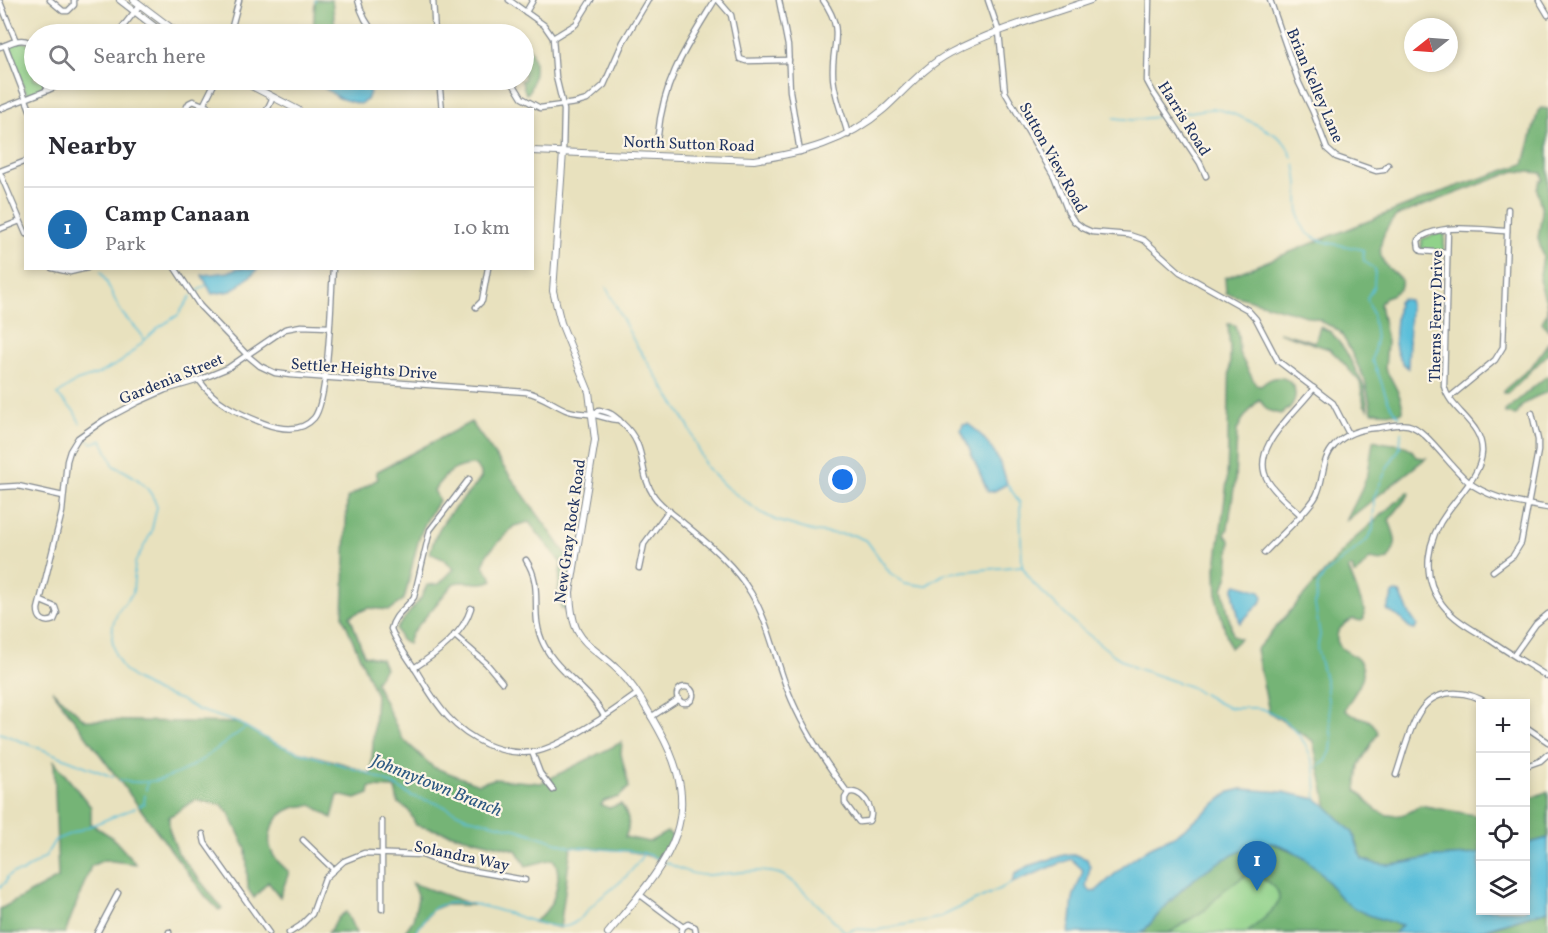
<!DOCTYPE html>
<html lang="en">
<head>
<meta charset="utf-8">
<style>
  :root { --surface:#fff; --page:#f7f7f7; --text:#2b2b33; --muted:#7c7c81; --line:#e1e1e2; --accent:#1f6fb2 }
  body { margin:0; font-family:Vollkorn,serif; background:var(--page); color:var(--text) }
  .controls { position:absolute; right:18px; bottom:18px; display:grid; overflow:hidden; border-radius:0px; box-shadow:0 3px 9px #0003 }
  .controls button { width:54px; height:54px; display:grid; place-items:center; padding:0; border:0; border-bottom:2px solid var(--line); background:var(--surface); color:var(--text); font:30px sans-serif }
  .compass { position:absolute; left:1404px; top:18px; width:54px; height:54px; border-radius:50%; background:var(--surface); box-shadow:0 3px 9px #0003; rotate:253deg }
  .you { position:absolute; left:843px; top:480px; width:21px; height:21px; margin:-15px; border:4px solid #fff; border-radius:50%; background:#1a73e8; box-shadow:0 0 0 9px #1a73e833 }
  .badge { display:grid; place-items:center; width:39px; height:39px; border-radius:50%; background:var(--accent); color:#fff; font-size:20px; font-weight:700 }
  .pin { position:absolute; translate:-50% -50px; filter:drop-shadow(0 2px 3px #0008) }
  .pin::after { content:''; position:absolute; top:32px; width:21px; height:18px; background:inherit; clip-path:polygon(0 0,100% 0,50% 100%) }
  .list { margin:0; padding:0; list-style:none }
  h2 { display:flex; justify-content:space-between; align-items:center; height:78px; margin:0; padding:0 24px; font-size:26px }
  h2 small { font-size:20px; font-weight:400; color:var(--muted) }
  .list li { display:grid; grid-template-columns:39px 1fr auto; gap:18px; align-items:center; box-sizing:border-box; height:84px; padding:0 24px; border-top:2px solid var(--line) }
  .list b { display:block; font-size:22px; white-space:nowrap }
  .list p { margin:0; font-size:20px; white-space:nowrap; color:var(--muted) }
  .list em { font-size:20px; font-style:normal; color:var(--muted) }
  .icon { flex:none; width:33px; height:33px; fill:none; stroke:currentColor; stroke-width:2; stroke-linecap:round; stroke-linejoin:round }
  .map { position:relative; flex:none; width:1548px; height:933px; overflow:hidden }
  .search { position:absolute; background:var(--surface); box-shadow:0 3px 9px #0003; left:24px; top:24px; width:510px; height:66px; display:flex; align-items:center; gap:15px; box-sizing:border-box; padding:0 21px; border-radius:33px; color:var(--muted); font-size:22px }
  .panel { position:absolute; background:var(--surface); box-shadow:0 3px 9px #0003; left:24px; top:108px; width:510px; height:162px; border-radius:0px }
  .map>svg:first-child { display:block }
</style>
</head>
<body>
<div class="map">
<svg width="1548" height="933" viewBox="0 0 1548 933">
  <rect width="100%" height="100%" fill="#fcf5e5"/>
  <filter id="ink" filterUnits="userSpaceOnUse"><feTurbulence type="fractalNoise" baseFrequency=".0167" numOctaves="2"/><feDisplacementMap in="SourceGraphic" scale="12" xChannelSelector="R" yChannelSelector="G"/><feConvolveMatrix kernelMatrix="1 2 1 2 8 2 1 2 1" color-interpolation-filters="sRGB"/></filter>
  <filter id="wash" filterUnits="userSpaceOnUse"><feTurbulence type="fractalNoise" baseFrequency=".008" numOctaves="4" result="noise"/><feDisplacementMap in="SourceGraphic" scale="24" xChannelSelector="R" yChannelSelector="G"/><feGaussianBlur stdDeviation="1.35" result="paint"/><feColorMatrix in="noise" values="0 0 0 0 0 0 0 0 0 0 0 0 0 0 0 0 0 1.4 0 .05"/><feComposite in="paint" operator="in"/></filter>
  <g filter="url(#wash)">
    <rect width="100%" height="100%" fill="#e8e1be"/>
    <g fill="#90d28a" stroke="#568074" stroke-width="1.5">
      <polygon points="21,41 28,44 34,59 34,80 43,80 45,86 44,90 31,95 27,94 25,91 9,50 11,45"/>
      <polygon points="1442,232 1445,235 1443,251 1426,251 1421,248 1422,239"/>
      <polygon points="1221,859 1395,933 1142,933"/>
    </g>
    <g fill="#74b476" stroke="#48726a" stroke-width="1.5">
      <polygon points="315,0 332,0 336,34 313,34"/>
      <path d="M524,41c13,14 12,33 5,51l-3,2 -5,-14h3z"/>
      <path d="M1541,108l7,1v221l-6,-8 5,-9v-8l-8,-25 4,-23 -5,-19 4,-26 -5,-23 3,-8 3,-1 -1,-7 -27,-2 -119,45c-11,12 -22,33 -11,48 5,7 13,10 17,18l-2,7 -9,6 -6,2 -5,7 7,38 -2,27c7,10 18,30 18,42l-3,2 -28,-1 -7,-32 -19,-38 -6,-10 -7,-5 -12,-5v-2l-95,-27 -1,-15 224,-89 75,-25 14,-53z"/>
      <path d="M1228,324l7,1 3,10 1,18 17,32 5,1c26,-26 51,14 19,28l-13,-4 -8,-11 -16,20 -6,11 -2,52 -7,46 -3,7 5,5 -2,35 -5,14 10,47 7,3 -10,9 -13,-46 -1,-35 11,-85 3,-131z"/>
      <polygon points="1320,327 1331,332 1345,350 1364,386 1368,409 1364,405 1360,382 1338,357 1329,349 1279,332 1315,342"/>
      <polygon points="1548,343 1548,354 1508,393 1503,393 1503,391 1532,366"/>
      <path d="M1548,375v17c-8,3 -21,7 -27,15 -2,3 -2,6 -5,8l-11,-2v-2z"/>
      <path d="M471,422l101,140 -3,44 -3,3 -5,-1 -3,-14 3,-31 -32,-41 -15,4 -26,27 -5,12 10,15c-13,7 -24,-1 -39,3l-43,51 -3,10 -7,-4 -5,-11 25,-31 6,-13 12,-1 15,-15 -9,-9 -15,-7c9,-37 30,-47 51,-75v-6l-6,-7c-20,0 -31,10 -41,25l5,11c-25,31 -24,62 -35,98l-14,11 -22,-2 -18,8 14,39 17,4 4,9 -10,14 27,56 31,29 45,17 16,-5 47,4 81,-41 -1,12 8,33 -10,10 -15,4 -3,4 8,3 12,-4c8,12 10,21 4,33l24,5 18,-10 6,5 -13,23c-28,-12 -58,-11 -89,-13l-11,81 -26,-6c3,-3 8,-6 11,-10 11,-12 18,-39 8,-53l-27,7 -10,-16 -100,-25 -8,-16 -10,-6 -3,-15 -25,-1 -1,7 -13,5 -18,-4 -6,23 -20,-13c-6,1 -13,1 -19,3 -21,8 -30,31 -18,50 4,5 10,10 14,14l-9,25 -12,-15 -14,16 -6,-9 -2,-40 -17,-36 -7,-8 -27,-5 -26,17v12l9,24 44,55 -3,2 -13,-13 -154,-207 33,30 154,3 29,17 22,9 58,16 23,10 5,-80 -33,-78 4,-119 31,-19 -2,-7z"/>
      <path d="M1375,440c14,7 34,-1 41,17l10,1 -80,63 13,-26 9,-22 5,-32z"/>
      <path d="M1408,492l2,1 -2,3 -19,24c6,18 11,21 -1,39l-7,2 -11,-2 -14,15h-2l-2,-7 -4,1 16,41v10l-3,2 -8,-2c-10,5 -21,14 -14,26 4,8 24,10 24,27 0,13 -13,26 -18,38 12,12 25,2 33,23l-19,32 -3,25c8,5 10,11 17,17 14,13 33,10 47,-2l60,11v37c-14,3 -28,3 -43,4 -28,3 -46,15 -74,2l-10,-26 -25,-25 -15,-67 -44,-29 -13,-62 97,-110z"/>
      <polygon points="54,761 91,807 91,824 112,837 136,864 104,860 91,866 65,933 0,933 0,909 58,878"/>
      <polygon points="1548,791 1548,838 1526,844 1526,800"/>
      <path d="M1270,843c17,5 36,13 49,27 8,9 14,22 24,29 18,15 37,20 59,26l-7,8h-148c10,-11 46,-30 26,-47 -7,-7 -15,-10 -25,-12l-24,16 -19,20 -36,23h-27c37,-43 69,-80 128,-90z"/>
      <polygon points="412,883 473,905 444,905 432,910 415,933 404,933 413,920 418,898"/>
      <polygon points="1548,909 1548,933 1471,933 1492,928"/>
      <polygon points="346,912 356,933 328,933 339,917"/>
    </g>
    <g fill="#5cbfda" stroke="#3c779c" stroke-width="1.5">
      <polygon points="318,80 362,80 370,92 367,100 359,104 339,98 319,84"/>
      <polygon points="238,268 258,269 253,274 231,291 212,294 202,275 228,272"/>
      <path d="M1401,299l8,1 1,4 -2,64c-20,-14 -12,-44 -10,-66z"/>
      <path d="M968,424c19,13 34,37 39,60l-13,7 -6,1 -27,-62 2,-5z"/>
      <polygon points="1237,584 1260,591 1263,597 1262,601 1240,623 1234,597 1234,587"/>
      <polygon points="1396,592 1400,593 1410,615 1417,625 1415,630 1411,629 1400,618 1387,610 1393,594"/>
      <path d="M1242,789l41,3 33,7 9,6 28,28 9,26c29,13 47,1 75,-2 15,-1 29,-1 43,-4v57h46v-66l22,-6v72l-77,23h-76l7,-8c-22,-6 -45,-11 -62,-28 -8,-8 -14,-20 -23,-28 -11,-11 -31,-25 -47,-26 -11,0 -22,5 -31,9 -44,19 -66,45 -97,81h-74c5,-12 3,-22 5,-34 2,-10 8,-19 10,-29l-12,-11 -59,24 3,-9 13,-8 36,-11h12l11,4 3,8 -4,20 5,5 5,-1 31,-28 22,-15 27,-13 54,-43z"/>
    </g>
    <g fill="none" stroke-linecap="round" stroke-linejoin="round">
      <g stroke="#5cbfda" stroke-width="1.5">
        <polyline points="315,2 315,0"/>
        <path d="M1172,114c14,0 28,-5 42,-5 13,0 59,22 69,32 4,4 6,10 9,16"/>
        <polyline points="1114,118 1133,120 1164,116"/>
        <path d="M1295,164c1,7 3,15 3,23 1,23 -4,45 24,54 13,4 28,5 41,9l1,11 11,8 -1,17 -7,12 6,18 3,24 -4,21c11,17 12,43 28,56"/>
        <path d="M101,272c8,13 13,28 21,41 7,10 17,15 22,26"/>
        <polyline points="606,287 635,343 688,425 706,467 726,487 760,512 775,520 815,532 853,535 867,541 890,573 905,583 925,586 946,573 1022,566"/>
        <polyline points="195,293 206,285"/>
        <polyline points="80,423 74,411 57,395 76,381 98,374 121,362 158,328 178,315 191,296"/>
        <path d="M89,441l3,2 10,-3 12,26c20,9 36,19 43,41l-6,26 -16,30 -2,30 -15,18 -5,13 -1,14 3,16 8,15 12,10 22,13 24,8 17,10 41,13 29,17 22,9 75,23 25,11 22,13 27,8 29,14 48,11 55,18 59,4 14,2 17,7"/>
        <polyline points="1007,484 1020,503 1022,566 1032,582 1075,624 1114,655 1133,667 1191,687 1200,693"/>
        <path d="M1203,694c8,4 17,11 25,13 12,3 26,-2 37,3 37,14 55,52 51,89"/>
        <polyline points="0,733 113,777"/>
        <polyline points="1316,768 1326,761 1331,751 1332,740 1326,683 1317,649 1320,635 1315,605 1318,585 1324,575 1367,540 1373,530 1374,497 1388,466 1400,448 1401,432"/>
        <path d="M120,780c50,12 87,-25 125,-52"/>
        <polyline points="146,790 147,783"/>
        <polyline points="139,806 144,804 145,795"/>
        <path d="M665,862c13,6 26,13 40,13 21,0 55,-8 75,-1 12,4 55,47 66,59"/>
        <polyline points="0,887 6,882 7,877 13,873 22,872 45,857 55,840 135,808"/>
        <path d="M415,933c6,-7 10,-16 16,-22 30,-28 107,22 137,15 14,-5 20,-18 31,-27 17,-13 34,-26 44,-45"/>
        <polyline points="847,933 854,929 878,930 938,918 1012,883"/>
      </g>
    </g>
  </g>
  <g filter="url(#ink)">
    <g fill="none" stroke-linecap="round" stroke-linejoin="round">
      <defs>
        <g id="street">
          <polyline points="50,0 63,11 68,11 74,5 74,0"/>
          <path d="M358,0c3,13 9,25 18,34"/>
          <polyline points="433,0 435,34"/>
          <polyline points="509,0 544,25 553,38 556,77 564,110 563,152"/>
          <polyline points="718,0 731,15 740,59 746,61 789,60"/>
          <polyline points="779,0 788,46 790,91 800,152"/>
          <path d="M823,0c23,33 8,43 10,76 1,20 10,39 15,59"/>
          <polyline points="988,0 999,32 1005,92 1054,176 1068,212 1074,221 1083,228 1092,232 1129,235 1144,240 1180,272 1248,310 1256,319 1278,361 1333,403 1349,434"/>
          <polyline points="1149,0 1147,81 1153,92 1200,163 1206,176"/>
          <polyline points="1270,0 1299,83 1313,112 1327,149 1336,157 1376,171 1384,170 1388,165"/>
          <polyline points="1539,0 1548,15"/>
          <polyline points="0,2 16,41"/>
          <polyline points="526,12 533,0"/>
          <polyline points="117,34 140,5"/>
          <polyline points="230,34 239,0"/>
          <polyline points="553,38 576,24 591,0"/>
          <polyline points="5,45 30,110"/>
          <path d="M0,47c10,-3 19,-10 29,-5l5,12"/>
          <polyline points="44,80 48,90"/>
          <polyline points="439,80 442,110"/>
          <polyline points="514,85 522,98 540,108 576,103 587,100 604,85 623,42 648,0"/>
          <polyline points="0,109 73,80"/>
          <polyline points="185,110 189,103 193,101 216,110"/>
          <polyline points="201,110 216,80"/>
          <polyline points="267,110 273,97"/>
          <path d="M658,135c5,-55 29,-89 57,-135"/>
          <polyline points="0,171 26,161"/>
          <polyline points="0,173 26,234"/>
          <polyline points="0,229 20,221"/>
          <path d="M1448,229l-4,157c6,25 39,37 38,66 -1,22 -22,42 -34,59 -21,28 -28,64 -6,93 12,16 31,26 48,36 19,13 39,25 58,37"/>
          <path d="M1447,253l-25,-2 -3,-3 -1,-8c19,-18 65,-10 89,-9"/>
          <polyline points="52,268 70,272 87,268"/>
          <path d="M175,268l25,38 48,50 12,10 15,7 15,2 236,17c16,3 26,12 40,18 10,4 19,3 29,5 9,2 15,5 24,5"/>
          <polyline points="476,307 482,301 488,268"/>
          <path d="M199,380c16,23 39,33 64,43 16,6 38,10 51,-5 15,-18 17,-121 19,-150"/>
          <polyline points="1450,397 1495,360 1503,347 1508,209"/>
          <path d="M593,415l6,-5c12,3 14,4 23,13 27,24 15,48 32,73 7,10 18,17 27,25 26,22 52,42 70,72 18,30 24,65 37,98 15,38 36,70 60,102l-3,5v5l14,19 10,-1c8,-11 -9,-34 -21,-28"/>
          <path d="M469,479l-39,51 -16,67c-9,13 -20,17 -23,32 6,15 17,29 26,43 9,15 19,32 31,45 21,23 54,39 86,35 26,-4 81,-42 103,-58"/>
          <polyline points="0,487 18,486 63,496"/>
          <path d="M1300,514c-11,-10 -25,-21 -32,-33 -20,-33 29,-69 46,-93"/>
          <path d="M1264,553c13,-14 44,-42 52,-57 9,-17 4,-36 19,-51 11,-12 25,-16 41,-17 10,-1 22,-5 32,-3 20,4 45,48 66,61 22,14 49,18 74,22"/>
          <path d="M526,560c19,29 2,53 18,85 14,28 45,43 60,71"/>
          <polyline points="639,568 644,544 669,510"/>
          <polyline points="1493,571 1513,556 1521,543 1538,451 1538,440 1532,413"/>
          <path d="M41,601l14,6 2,6 -3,7c-10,4 -16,-1 -16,-11l24,-97 5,-51 3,-10 8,-13 26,-18 34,-18 27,-12 34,-10 29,-12 57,-39 16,-3 28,1"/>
          <polyline points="454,635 486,663 502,682"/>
          <polyline points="1514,655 1536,624 1548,614"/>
          <path d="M414,668c23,-15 49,-33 57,-60"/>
          <circle cx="685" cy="695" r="8"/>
          <polyline points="651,717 679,699"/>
          <polyline points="1526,727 1548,742"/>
          <polyline points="532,752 540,773 553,790"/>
          <polyline points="1526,766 1540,761 1548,754"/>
          <path d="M1396,775c7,-20 12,-44 23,-62 16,-26 47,-24 70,-9"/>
          <polyline points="203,834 205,843 269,933"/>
          <polyline points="303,840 334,870"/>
          <polyline points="639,894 683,927"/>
          <polyline points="382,909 382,821"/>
          <polyline points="97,933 118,893"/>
          <polyline points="169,933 169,932"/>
          <polyline points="289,933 300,926 312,914 325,878 344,861 364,853 422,855 457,868 525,880"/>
          <polyline points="681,933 683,927 688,924 695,927 696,933"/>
        </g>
        <g id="secondary">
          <polyline points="120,0 164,34"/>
          <polyline points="134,0 179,34"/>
          <polyline points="240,80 298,110"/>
          <path d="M532,151l222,9c49,-7 92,-18 130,-51 21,-19 40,-42 66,-56 43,-23 95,-37 141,-53"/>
          <path d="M563,152l-10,139 8,32 28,69 6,48 -25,152c2,51 15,47 48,78 17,16 29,39 41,60 51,91 6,134 -51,203"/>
        </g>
      </defs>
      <use href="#street" stroke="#82888e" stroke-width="7"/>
      <use href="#secondary" stroke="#82888e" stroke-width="8"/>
      <use href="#street" stroke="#fff" stroke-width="4.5"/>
      <use href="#secondary" stroke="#fff" stroke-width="6"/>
    </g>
  </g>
  <g text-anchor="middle" stroke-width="4.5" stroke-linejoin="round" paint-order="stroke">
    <g font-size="16" fill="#1b2f5e" stroke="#fcf5e5">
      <text transform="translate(1316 85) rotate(67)" y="6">Brian Kelley Lane</text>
      <text transform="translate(1185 118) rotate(58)" y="6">Harris Road</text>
      <text transform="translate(689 143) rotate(2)" y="6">North Sutton Road</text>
      <text transform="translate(1054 157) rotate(61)" y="6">Sutton View Road</text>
      <text transform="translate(1435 316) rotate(-89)" y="6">Therns Ferry Drive</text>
      <text transform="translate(364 368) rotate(4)" y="6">Settler Heights Drive</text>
      <text transform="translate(171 378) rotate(-22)" y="6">Gardenia Street</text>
      <text transform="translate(569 531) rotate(-82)" y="6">New Gray Rock Road</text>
      <text transform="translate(462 855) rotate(12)" y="6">Solandra Way</text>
    </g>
    <g font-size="18" font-style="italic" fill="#2e5a83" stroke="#fcf5e5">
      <text transform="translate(437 785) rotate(22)" y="6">Johnnytown Branch</text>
    </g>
  </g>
</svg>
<div class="controls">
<button>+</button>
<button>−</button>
<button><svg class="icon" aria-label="locate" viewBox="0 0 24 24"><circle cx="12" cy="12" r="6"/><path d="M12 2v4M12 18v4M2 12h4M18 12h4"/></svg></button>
<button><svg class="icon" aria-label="layers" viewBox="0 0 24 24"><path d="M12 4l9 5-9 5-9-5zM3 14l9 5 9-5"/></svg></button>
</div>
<svg class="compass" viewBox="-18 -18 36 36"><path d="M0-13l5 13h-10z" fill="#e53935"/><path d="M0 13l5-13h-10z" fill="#7c7c81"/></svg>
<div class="you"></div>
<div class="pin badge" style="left:1257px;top:891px">1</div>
<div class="search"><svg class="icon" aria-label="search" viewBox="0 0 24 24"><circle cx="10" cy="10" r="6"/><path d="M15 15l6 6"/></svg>Search here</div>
<section class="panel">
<h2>Nearby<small></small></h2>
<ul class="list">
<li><span class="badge">1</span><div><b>Camp Canaan</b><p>Park</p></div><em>1.0 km</em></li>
</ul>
</section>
</div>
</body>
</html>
